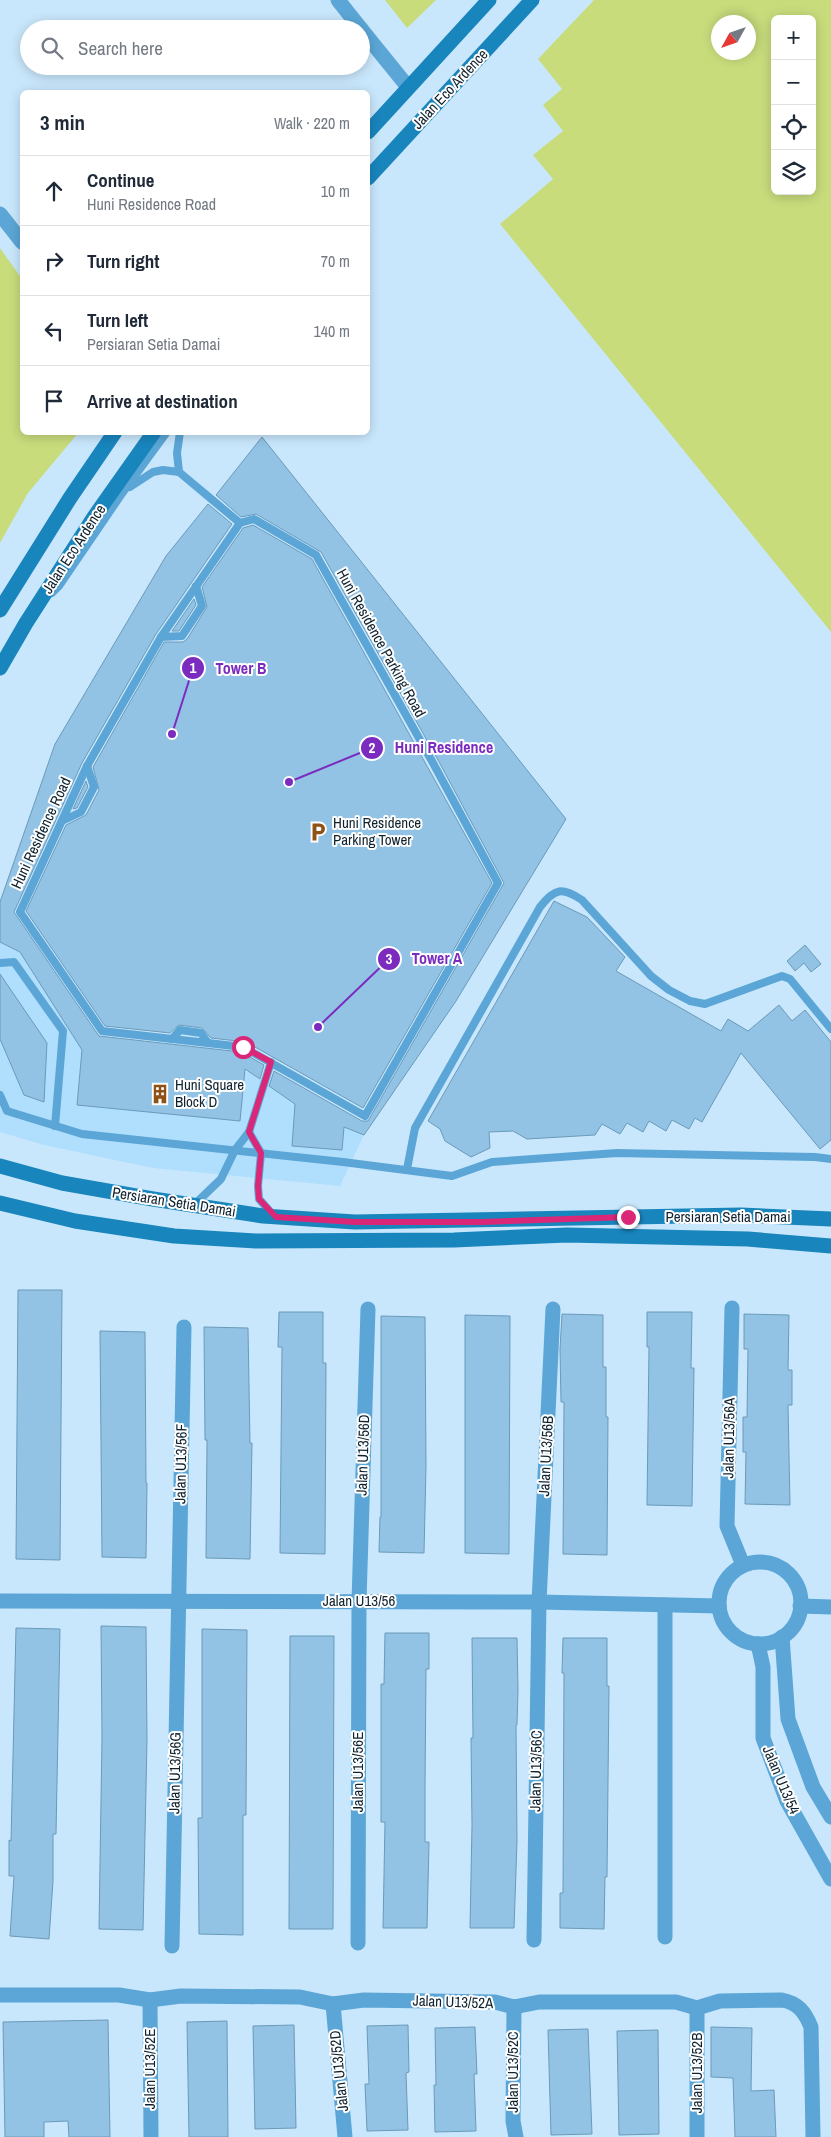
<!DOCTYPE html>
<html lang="en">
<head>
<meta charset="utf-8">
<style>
  :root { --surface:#fff; --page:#f6f6f7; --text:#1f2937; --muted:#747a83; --line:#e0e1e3 }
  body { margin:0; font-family:"Archivo Narrow",sans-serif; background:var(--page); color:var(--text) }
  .controls { position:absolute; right:15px; top:15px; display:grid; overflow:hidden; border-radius:8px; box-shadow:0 2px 12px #0003 }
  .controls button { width:45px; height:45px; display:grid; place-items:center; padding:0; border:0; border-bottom:1px solid var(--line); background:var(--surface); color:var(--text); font:25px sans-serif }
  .compass { position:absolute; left:711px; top:15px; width:45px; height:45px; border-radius:50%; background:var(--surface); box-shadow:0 2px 12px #0003; rotate:230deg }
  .stop { position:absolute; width:15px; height:15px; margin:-11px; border:4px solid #db2777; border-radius:50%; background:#fff }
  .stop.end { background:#db2777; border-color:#fff; box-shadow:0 1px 5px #0008 }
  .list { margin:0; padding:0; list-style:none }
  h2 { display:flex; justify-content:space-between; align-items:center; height:65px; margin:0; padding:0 20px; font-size:21px }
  h2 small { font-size:16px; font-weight:400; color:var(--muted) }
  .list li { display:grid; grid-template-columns:32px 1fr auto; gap:15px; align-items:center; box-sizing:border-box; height:70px; padding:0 20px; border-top:1px solid var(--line) }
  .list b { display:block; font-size:19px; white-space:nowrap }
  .list p { margin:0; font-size:16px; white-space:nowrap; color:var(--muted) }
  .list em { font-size:16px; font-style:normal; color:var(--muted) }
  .icon { flex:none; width:28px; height:28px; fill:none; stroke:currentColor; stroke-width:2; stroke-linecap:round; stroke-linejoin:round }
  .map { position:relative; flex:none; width:831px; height:2137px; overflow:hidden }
  .search { position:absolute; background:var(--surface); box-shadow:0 2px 12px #0003; left:20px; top:20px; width:350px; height:55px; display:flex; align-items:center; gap:12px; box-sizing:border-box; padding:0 18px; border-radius:28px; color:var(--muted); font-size:19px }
  .panel { position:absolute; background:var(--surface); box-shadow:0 2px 12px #0003; left:20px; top:90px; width:350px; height:345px; border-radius:8px }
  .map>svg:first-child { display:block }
</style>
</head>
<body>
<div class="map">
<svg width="831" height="2137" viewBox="0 0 831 2137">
  <rect width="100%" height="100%" fill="#c9e7fc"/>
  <polygon fill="#b0defd" points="0,920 78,1044 155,1062 250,1072 296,1104 364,1135 340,1186 153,1168 44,1145 0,1132"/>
  <g fill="#c8dc7c" fill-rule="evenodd">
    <polygon points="385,0 436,0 407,28"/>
    <path d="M594,0h237v632l-331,-408 53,-45 -20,-24 30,-24 -20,-26 19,-16 -24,-30zM775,19h37v172h-37zM748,22v30h-30v-30z"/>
    <polygon points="0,248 22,279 22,432 78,433 28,493 0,543"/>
  </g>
  <g fill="#92c3e4" stroke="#6a9aba">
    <polygon points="262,437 566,819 456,1001 364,1135 344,1127 342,1150 292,1146 295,1104 269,1086 274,1071 362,1121 368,1121 504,883 438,760 321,552 256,514 241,517 216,495"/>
    <polygon points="208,504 232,524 156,634 82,763 14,912 99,1036 241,1052 264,1065 260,1079 245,1069 240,1121 77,1105 82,1050 20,952 0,942 0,902 55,744 166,556"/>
    <polygon points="253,525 312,559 492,883 363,1108 246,1042 211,1038 202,1028 179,1025 170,1033 105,1026 26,911 66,825 86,815 99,790 93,767 164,642 183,642 187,639 207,607 202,587 243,528"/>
    <polygon points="194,599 196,605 179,631 172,631"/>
    <polygon points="86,781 88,787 77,808 73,809"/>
    <polygon points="554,901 587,917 625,957 616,971 721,1031 728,1019 748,1031 779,1005 792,1021 805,1010 831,1042 831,1140 820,1149 741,1053 702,1122 695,1118 689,1129 672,1120 666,1131 649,1121 643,1132 627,1123 620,1134 602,1124 595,1135 527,1139 513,1131 489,1132 490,1148 471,1157 445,1141 440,1129 428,1121"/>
    <polygon points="805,945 821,964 811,972 804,963 795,971 787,961"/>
    <polygon points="0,974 47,1043 44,1102 24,1095 0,1039"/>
    <polygon points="18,1290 62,1290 60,1560 16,1559"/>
    <polygon points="279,1312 323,1312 323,1363 326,1363 325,1554 280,1553 282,1347 278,1347"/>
    <polygon points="647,1312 692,1312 691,1368 694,1368 692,1506 647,1505 649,1347 647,1347"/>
    <polygon points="562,1314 603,1315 603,1367 606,1367 606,1417 608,1417 607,1555 563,1554 564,1402 561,1402 560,1349"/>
    <polygon points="744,1314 789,1315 788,1370 792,1370 792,1405 788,1405 790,1505 745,1504 746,1452 743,1452 743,1417 747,1417 748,1349 744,1349"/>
    <polygon points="465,1315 510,1316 509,1554 465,1553"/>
    <polygon points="381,1316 425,1317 426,1466 424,1553 379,1552 380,1517 381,1517"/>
    <polygon points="204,1327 248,1328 250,1443 252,1443 250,1559 206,1558 207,1440 205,1440"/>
    <polygon points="100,1331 145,1332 146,1483 147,1483 146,1558 102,1557"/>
    <polygon points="101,1626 146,1627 147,1740 143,1930 99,1929 102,1737"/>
    <polygon points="16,1628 60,1629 56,1834 53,1834 53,1881 49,1939 10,1936 14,1876 9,1876 9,1840 11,1841"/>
    <polygon points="202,1629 247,1630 246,1815 243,1815 243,1935 199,1934 198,1818 202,1818"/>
    <polygon points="385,1633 429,1633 429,1669 426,1669 425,1788 425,1842 429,1842 427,1928 383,1928 385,1822 381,1822 381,1684 384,1684"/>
    <polygon points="290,1636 334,1636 333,1929 289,1929"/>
    <polygon points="472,1638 517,1638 518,1690 517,1725 516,1725 517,1842 514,1928 470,1928 472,1825 471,1738 473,1738"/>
    <polygon points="563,1638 607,1638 607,1686 609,1686 607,1877 605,1877 604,1929 560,1928 560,1893 563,1893 564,1673 562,1673"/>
    <polygon points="108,2020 110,2137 69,2137 68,2121 44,2122 44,2137 5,2137 3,2022"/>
    <polygon points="227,2021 228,2137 189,2137 187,2022"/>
    <polygon points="294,2025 296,2128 255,2129 253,2026"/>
    <polygon points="408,2025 409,2072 406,2073 408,2130 367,2131 365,2084 369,2084 367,2026"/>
    <polygon points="475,2027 477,2074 474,2074 476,2131 435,2132 434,2085 436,2085 435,2028"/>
    <polygon points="711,2027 752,2028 751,2091 774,2090 776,2137 735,2137 733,2078 711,2077"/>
    <polygon points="588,2029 592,2134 551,2135 548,2030"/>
    <polygon points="658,2030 659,2134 619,2135 617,2031"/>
  </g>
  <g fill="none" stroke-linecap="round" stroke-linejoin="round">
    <g stroke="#5ba6d6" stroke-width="8">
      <polyline points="179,472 177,453 180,432"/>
      <polyline points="130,487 153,472 163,470 179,472 240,523"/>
      <polygon points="254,519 316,555 433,763 498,883 365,1116 243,1047 102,1031 20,912 87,766 161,637 240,523"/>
      <polyline points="52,593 59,586 121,495 167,432"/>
      <polyline points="161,637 182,636 202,606 196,586"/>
      <polyline points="62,821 81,812 94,787 87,766"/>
      <polyline points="0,963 14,962 63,1031 55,1126"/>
      <polyline points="172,1039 180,1030 201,1033 208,1043"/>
      <polyline points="0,1095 7,1111 82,1134 343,1162 452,1176 492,1162 617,1153 815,1157 831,1159"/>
      <polyline points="249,1132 261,1153 258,1186 259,1199 274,1216"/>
      <path d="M407,1169l8,-41 125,-221c15,-19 22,-20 42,-7l69,76 18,14 21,11 15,3 77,-28 8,3 41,50"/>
      <polyline points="194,1205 221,1179 235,1150 249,1132 271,1062"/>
    </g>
    <g stroke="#5ba6d6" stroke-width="15">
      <polyline points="338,0 361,29"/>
      <polyline points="361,29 408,87"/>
      <polyline points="0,214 22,242"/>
      <polyline points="732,1308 727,1526 743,1565"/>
      <circle cx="760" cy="1603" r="41"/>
      <polyline points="0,1601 539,1602 719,1606"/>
      <polyline points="665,1605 665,1937"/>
      <polyline points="800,1606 831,1607"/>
      <polyline points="782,1637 788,1719 813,1787 831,1817"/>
      <polyline points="758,1644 763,1667 763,1738 787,1801 831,1879"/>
      <polyline points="534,1940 539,1602 553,1309"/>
      <polyline points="358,1943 359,1601 368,1309"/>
      <polyline points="172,1946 184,1327"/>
      <path d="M0,1995h119l31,5 31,-4 119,1 33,7 31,-4 131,2 19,5 25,-5h137l21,6 23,-7 62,-1c16,3 23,12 29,27l2,110"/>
      <polyline points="150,2000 151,2137"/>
      <polyline points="333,2004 345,2137"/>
      <polyline points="514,2007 513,2121 516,2137"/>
      <polyline points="697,2008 697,2137"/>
    </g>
    <g stroke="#1985bd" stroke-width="15">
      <polyline points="368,132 489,0"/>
      <polyline points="368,178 532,0"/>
      <polyline points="0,610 70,498 115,432"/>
      <polyline points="0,668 26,623 94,517 154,432"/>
      <polyline points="0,1166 62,1183 153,1199 263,1216 355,1222 741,1215 831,1219"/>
      <polyline points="0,1203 75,1221 174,1236 256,1241 454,1240 567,1235 748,1239 831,1246"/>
    </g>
  </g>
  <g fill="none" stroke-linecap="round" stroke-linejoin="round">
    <polyline stroke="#db2777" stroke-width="6" points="243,1047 271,1062 249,1132 261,1153 258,1186 259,1199 276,1217 355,1222 482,1222 628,1217"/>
  </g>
  <defs>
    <symbol id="parking-bare" viewBox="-9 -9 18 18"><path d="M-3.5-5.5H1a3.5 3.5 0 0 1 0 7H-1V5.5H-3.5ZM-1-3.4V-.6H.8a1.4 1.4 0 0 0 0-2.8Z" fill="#8f5116" stroke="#fff" stroke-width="2.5" paint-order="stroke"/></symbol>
    <symbol id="building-bare" viewBox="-9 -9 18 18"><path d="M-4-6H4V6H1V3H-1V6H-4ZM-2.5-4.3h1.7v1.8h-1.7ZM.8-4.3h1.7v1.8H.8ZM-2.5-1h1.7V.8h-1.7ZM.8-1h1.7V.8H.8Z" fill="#8f5116" stroke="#fff" stroke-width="2.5" paint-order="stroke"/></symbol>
  </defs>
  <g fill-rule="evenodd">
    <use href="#parking-bare" x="304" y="818" width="28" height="28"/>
    <use href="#building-bare" x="146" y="1080" width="28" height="28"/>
  </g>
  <g text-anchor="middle" stroke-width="4" stroke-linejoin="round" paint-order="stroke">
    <g font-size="15" fill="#0f222f" stroke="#fff">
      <text transform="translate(450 89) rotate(-47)" y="5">Jalan Eco Ardence</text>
      <text transform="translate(74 549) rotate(-57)" y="5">Jalan Eco Ardence</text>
      <text transform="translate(381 643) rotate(61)" y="5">Huni Residence Parking Road</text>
      <text transform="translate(41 833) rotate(-65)" y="5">Huni Residence Road</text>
      <text transform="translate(174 1202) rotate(9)" y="5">Persiaran Setia Damai</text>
      <text x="728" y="1222">Persiaran Setia Damai</text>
      <text transform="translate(729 1438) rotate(-89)" y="5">Jalan U13/56A</text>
      <text transform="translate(363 1455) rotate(-88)" y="5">Jalan U13/56D</text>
      <text transform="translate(546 1456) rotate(-87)" y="5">Jalan U13/56B</text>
      <text transform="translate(181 1464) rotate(-89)" y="5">Jalan U13/56F</text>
      <text x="359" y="1606">Jalan U13/56</text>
      <text transform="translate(536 1771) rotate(-89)" y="5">Jalan U13/56C</text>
      <text transform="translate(358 1772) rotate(-90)" y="5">Jalan U13/56E</text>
      <text transform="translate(175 1773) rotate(-89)" y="5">Jalan U13/56G</text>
      <text transform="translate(781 1780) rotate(67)" y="5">Jalan U13/54</text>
      <text transform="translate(453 2002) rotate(2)" y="5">Jalan U13/52A</text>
      <text transform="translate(150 2069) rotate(-90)" y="5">Jalan U13/52E</text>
      <text transform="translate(339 2071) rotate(-96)" y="5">Jalan U13/52D</text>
      <text transform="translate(513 2072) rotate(-90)" y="5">Jalan U13/52C</text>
      <text transform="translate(697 2073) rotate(-90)" y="5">Jalan U13/52B</text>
    </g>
    <g font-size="15" fill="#0f222f" stroke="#fff" text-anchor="start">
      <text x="333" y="828">Huni Residence<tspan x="333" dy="17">Parking Tower</tspan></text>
      <text x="175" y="1090">Huni Square<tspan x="175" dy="17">Block D</tspan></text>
    </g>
  </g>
  <path fill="none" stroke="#7b2cbf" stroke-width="2" d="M172 734L193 668M289 782L372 748M318 1027L389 959"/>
  <g fill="#7b2cbf" stroke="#fff" stroke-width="2">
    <circle cx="172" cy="734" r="5"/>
    <circle cx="289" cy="782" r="5"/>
    <circle cx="318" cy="1027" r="5"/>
    <circle cx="193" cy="668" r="12"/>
    <circle cx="372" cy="748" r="12"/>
    <circle cx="389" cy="959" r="12"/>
  </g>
  <g font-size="15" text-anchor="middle" font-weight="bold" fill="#fff">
    <text x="193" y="673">1</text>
    <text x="372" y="753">2</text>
    <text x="389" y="964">3</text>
  </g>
  <g font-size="16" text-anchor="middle" font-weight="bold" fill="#7b2cbf" stroke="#fff" stroke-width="4" stroke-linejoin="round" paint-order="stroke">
    <text x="241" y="674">Tower B</text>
    <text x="444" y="753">Huni Residence</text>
    <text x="437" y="964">Tower A</text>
  </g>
</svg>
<div class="controls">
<button>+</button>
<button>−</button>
<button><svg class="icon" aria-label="locate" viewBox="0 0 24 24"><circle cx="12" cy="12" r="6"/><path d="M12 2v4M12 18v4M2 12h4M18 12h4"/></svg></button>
<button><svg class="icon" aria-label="layers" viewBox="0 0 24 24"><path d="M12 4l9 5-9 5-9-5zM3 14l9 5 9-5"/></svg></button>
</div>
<svg class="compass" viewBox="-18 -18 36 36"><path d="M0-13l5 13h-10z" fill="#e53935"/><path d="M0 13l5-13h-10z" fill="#747a83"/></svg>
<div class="stop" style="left:243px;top:1047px"></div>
<div class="stop end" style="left:628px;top:1217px"></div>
<div class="search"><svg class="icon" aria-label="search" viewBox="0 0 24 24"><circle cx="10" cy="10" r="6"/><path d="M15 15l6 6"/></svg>Search here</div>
<section class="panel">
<h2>3 min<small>Walk · 220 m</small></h2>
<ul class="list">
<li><svg class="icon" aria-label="ahead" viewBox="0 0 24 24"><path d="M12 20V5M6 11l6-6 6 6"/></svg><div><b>Continue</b><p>Huni Residence Road</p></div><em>10 m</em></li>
<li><svg class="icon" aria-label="right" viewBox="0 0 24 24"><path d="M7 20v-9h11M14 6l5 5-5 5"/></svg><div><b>Turn right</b></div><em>70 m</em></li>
<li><svg class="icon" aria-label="left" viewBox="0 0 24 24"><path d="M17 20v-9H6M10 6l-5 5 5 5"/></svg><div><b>Turn left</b><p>Persiaran Setia Damai</p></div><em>140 m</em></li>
<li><svg class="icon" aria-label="arrive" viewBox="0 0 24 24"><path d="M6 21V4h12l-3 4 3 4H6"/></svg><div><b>Arrive at destination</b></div></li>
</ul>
</section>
</div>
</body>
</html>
